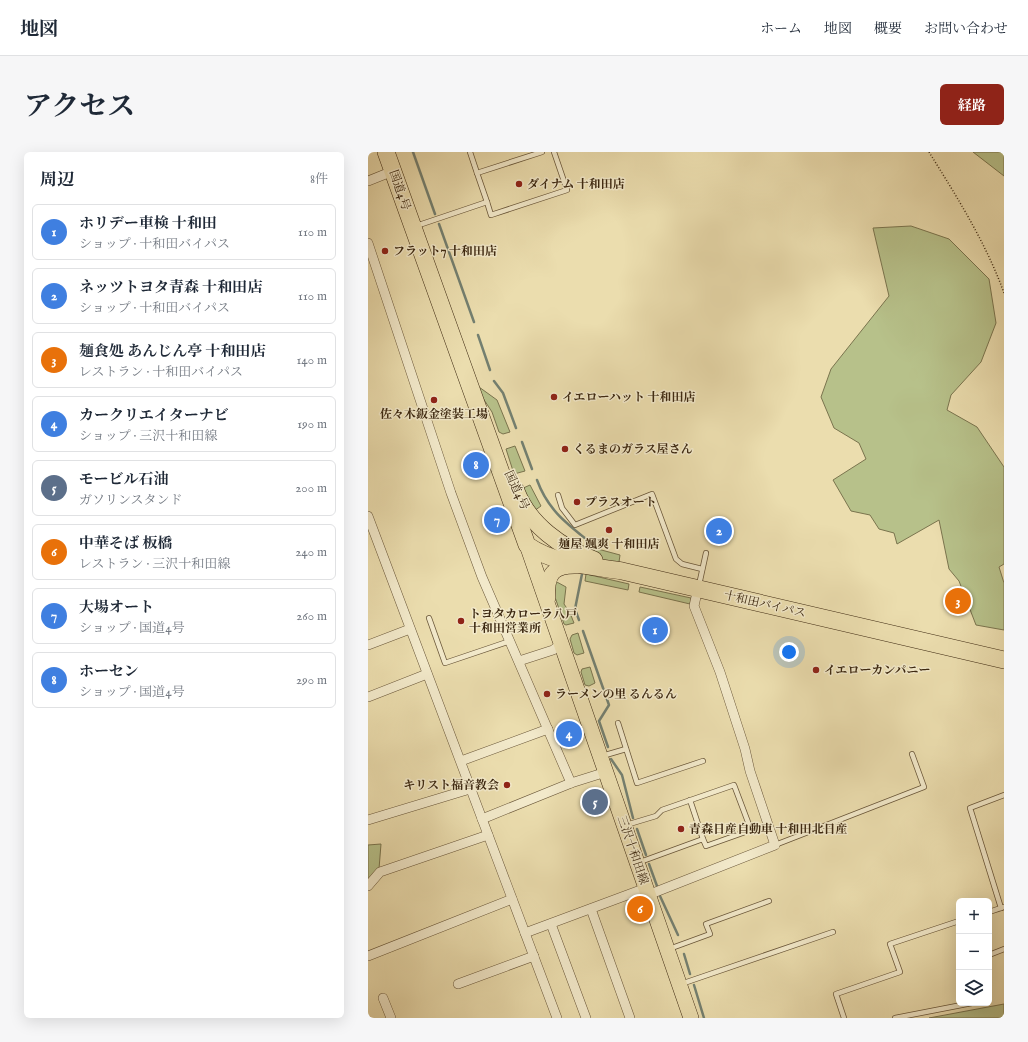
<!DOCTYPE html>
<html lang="ja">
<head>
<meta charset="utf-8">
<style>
  :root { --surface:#fff; --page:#f6f6f7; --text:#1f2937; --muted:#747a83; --line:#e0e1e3; --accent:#8f2418 }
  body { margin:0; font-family:"IM FELL English","Noto Serif JP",serif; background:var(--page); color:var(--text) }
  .controls { position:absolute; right:12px; bottom:12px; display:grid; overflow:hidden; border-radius:6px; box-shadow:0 4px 16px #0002 }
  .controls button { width:36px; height:36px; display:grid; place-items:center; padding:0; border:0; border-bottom:1px solid var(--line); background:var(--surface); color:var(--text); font:20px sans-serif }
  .you { position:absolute; left:421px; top:500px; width:14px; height:14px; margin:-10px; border:3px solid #fff; border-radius:50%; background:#1a73e8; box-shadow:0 0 0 6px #1a73e833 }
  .badge { display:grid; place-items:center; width:26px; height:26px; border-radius:50%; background:var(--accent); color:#fff; font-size:13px; font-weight:700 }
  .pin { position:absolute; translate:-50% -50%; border:2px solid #fff; box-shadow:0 1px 4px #0006 }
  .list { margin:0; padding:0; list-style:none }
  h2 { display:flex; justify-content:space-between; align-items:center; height:52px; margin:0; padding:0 16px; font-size:17px }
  h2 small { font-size:13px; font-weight:400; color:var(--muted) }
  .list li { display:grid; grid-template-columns:26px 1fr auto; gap:12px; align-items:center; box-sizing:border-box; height:56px; margin:0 8px 8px; padding:0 8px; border:1px solid var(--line); border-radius:6px }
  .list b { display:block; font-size:15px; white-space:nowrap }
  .list p { margin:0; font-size:13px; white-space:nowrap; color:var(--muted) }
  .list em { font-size:13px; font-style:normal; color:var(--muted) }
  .icon { flex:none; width:22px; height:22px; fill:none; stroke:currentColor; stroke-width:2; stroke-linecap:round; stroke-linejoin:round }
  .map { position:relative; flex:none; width:636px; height:866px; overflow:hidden; border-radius:6px }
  header { display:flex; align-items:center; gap:24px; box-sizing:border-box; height:56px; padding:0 20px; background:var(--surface); border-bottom:1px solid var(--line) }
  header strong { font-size:19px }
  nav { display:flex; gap:22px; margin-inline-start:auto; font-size:14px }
  .intro { display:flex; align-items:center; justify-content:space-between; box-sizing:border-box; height:96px; padding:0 24px }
  h1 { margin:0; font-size:28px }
  .button { padding:10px 18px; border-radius:6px; background:var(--accent); color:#fff; font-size:14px; font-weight:700 }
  main { display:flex; gap:24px; padding:0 24px }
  aside { flex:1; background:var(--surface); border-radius:6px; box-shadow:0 4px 16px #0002 }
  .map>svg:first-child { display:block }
</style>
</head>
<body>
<header>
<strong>地図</strong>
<nav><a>ホーム</a><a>地図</a><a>概要</a><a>お問い合わせ</a></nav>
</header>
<div class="intro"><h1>アクセス</h1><a class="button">経路</a></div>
<main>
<aside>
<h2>周辺<small>8件</small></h2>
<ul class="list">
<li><span class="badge" style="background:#3f7fe0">1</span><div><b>ホリデー車検 十和田</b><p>ショップ · 十和田バイパス</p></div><em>110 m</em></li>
<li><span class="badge" style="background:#3f7fe0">2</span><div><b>ネッツトヨタ青森 十和田店</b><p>ショップ · 十和田バイパス</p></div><em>110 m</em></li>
<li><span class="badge" style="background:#e8710a">3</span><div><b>麺食処 あんじん亭 十和田店</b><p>レストラン · 十和田バイパス</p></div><em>140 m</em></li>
<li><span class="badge" style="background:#3f7fe0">4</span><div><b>カークリエイターナビ</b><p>ショップ · 三沢十和田線</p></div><em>190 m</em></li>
<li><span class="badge" style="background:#5c6f8a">5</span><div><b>モービル石油</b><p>ガソリンスタンド</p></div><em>200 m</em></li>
<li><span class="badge" style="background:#e8710a">6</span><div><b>中華そば 板橋</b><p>レストラン · 三沢十和田線</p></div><em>240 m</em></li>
<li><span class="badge" style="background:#3f7fe0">7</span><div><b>大場オート</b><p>ショップ · 国道4号</p></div><em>260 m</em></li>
<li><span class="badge" style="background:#3f7fe0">8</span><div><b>ホーセン</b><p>ショップ · 国道4号</p></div><em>290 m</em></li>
</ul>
</aside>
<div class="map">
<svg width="636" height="866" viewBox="0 0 636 866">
  <rect width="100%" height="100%" fill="#ebddae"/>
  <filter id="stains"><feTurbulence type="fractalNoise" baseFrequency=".005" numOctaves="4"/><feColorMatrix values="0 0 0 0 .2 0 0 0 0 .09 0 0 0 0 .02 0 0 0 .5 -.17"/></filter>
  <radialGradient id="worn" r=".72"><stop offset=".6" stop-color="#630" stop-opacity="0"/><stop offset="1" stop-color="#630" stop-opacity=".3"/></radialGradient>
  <g fill="#b7c18a" stroke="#7a744e">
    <polygon points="605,0 636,0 636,24"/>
    <polygon points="543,74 581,87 621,127 628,171 613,210 583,243 579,258 609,275 636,315 636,412 631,415 636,431 636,478 608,473 591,429 581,417 571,368 529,392 526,381 511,377 502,363 483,359 465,328 498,307 491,291 466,276 453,245 463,217 521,144 505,76"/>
    <polygon points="111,235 129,248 142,280 135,282 131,280 124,260 109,237"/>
    <polygon points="147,294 157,319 146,322 138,297"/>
    <polygon points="162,333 173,354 166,359 153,337"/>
    <polygon points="226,396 252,403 251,410 246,412 224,404"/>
    <polygon points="218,422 261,432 260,438 217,429"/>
    <polygon points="187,429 198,435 196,452 202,461 206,471 198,473 196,472 187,445"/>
    <polygon points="272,435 323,446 322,452 271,440"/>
    <polygon points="210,481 216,501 209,503 206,501 202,487 204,483"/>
    <polygon points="222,515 227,531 221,534 217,533 213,520 214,517"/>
    <polygon points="13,692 11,717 0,729 0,693"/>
    <polygon points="636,852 636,866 561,866"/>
  </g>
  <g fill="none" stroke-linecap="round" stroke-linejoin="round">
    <g stroke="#748071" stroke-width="2.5">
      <polyline points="45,0 67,62"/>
      <polyline points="71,72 106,170"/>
      <polyline points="110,183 122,218"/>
      <polyline points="126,229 135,241 148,276"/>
      <polyline points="154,290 164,317"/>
      <path d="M169,328c11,30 29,43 54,63l-3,8"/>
      <polyline points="211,468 207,457 214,422"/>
      <polyline points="215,479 241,553 231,569 240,595"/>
      <polyline points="243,607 254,623 265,666"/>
      <polyline points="269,677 278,703"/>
      <polyline points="281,712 289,734"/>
      <polyline points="292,744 310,783"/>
      <polyline points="316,802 322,822"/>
      <polyline points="326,833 336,866"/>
    </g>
    <defs>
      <g id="lane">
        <polyline points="102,0 109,21"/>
        <polyline points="119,50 123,63 199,38 186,0"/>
        <polyline points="48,74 119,50 109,21 174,0"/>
        <polyline points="190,343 194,356 207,373 284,342 308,407 314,412 334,417"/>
        <polyline points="331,433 338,401"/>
        <polyline points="61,466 77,511 142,489"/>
        <polyline points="250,571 269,631 335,609"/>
        <polyline points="234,604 258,597"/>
        <polyline points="322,648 335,687"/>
        <polyline points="258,673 288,664 294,658 366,633 383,678 338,694 335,687 272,710"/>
        <polyline points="407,693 556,635 544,602"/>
        <polyline points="633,756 602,656 636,643"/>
        <polyline points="621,760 636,755"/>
        <polyline points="301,797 342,782 338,772 401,749"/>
        <polyline points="621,803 636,797"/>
        <polyline points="313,832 465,780"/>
        <polyline points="476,866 468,842 532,820 522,792 591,769"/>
        <polyline points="527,866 604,851"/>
      </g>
      <g id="street">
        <polyline points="0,29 25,19"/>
        <polyline points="0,91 83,341 114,425 203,631"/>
        <polyline points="0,364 189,866"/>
        <polyline points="0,493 42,477"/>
        <polyline points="151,509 185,498 192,493"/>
        <polyline points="0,545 59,522"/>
        <polyline points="93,609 180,577"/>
        <polyline points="114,667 203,631 238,620"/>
        <polyline points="0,668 102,637"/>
        <polyline points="0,734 12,720 120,683"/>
        <polyline points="280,743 407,693 382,619 377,597 352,520 326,454 330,436"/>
        <polyline points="223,757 262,866"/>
        <polyline points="183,772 218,866"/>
        <polyline points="157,781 278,736"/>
        <polyline points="0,804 144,747"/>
        <polyline points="90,832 166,804"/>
        <polyline points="15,846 23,866"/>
      </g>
      <g id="primary">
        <polyline points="159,393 323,866"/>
        <path d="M180,446c-2,-25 6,-33 30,-32"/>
      </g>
      <g id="highway">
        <path d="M18,0l141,393c27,19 63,21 95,26l382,89"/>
        <path d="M148,339c13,34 46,57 78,69"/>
      </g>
    </defs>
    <use href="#lane" stroke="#685538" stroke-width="6"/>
    <use href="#street" stroke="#685538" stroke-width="10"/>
    <use href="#primary" stroke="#3c2811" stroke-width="16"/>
    <use href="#highway" stroke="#3c2811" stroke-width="18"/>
    <path stroke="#3c2811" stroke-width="1.5" stroke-dasharray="1 2" stroke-linecap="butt" d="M561,0c28,45 57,91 75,141"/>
    <use href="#lane" stroke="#f2e9ca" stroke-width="4.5"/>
    <use href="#street" stroke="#f2e9ca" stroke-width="9"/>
    <use href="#primary" stroke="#ebddae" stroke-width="15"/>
    <use href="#highway" stroke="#ebddae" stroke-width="17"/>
  </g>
  <g fill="#8f2418" stroke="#f2e9ca" stroke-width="1.5">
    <circle cx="151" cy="32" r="4"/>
    <circle cx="17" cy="99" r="4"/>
    <circle cx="186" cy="245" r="4"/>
    <circle cx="66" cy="248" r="4"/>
    <circle cx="197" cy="297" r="4"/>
    <circle cx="209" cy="350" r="4"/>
    <circle cx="241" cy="378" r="4"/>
    <circle cx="93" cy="469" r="4"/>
    <circle cx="448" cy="518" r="4"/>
    <circle cx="179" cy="542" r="4"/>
    <circle cx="139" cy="633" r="4"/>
    <circle cx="313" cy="677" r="4"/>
  </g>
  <g text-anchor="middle" stroke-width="3" stroke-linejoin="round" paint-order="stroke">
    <g font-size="12" font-weight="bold" fill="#3c2811" stroke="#f2e9ca" text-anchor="start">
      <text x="159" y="36">ダイナム 十和田店</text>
      <text x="25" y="103">フラット7 十和田店</text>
      <text x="194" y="249">イエローハット 十和田店</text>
      <text x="66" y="266" text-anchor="middle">佐々木鈑金塗装工場</text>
      <text x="205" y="301">くるまのガラス屋さん</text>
      <text x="217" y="354">プラスオート</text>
      <text x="241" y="396" text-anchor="middle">麺屋 颯爽 十和田店</text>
      <text x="101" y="466">トヨタカローラ八戸<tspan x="101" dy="14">十和田営業所</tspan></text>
      <text x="456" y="522">イエローカンパニー</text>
      <text x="187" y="546">ラーメンの里 るんるん</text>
      <text x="131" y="637" text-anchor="end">キリスト福音教会</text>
      <text x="321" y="681">青森日産自動車 十和田北日産</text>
    </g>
    <g font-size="12" fill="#3c2811" stroke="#f2e9ca">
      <text transform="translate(32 38) rotate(71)" y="4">国道4号</text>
      <text transform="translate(149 338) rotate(65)" y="4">国道4号</text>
      <text transform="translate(397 452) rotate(13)" y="4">十和田バイパス</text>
      <text transform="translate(265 698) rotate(71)" y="4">三沢十和田線</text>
    </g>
  </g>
  <rect width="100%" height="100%" filter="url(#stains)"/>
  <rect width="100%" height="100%" fill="url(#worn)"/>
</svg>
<div class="controls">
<button>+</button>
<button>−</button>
<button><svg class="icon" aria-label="layers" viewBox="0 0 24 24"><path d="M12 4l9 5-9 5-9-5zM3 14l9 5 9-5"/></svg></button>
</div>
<div class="you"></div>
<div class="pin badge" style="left:287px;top:478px;background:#3f7fe0">1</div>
<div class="pin badge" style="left:351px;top:379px;background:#3f7fe0">2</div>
<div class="pin badge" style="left:590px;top:449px;background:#e8710a">3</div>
<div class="pin badge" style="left:201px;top:582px;background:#3f7fe0">4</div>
<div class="pin badge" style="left:227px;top:650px;background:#5c6f8a">5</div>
<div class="pin badge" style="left:272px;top:757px;background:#e8710a">6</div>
<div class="pin badge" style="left:129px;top:368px;background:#3f7fe0">7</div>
<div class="pin badge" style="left:108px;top:313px;background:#3f7fe0">8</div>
</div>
</main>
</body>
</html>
